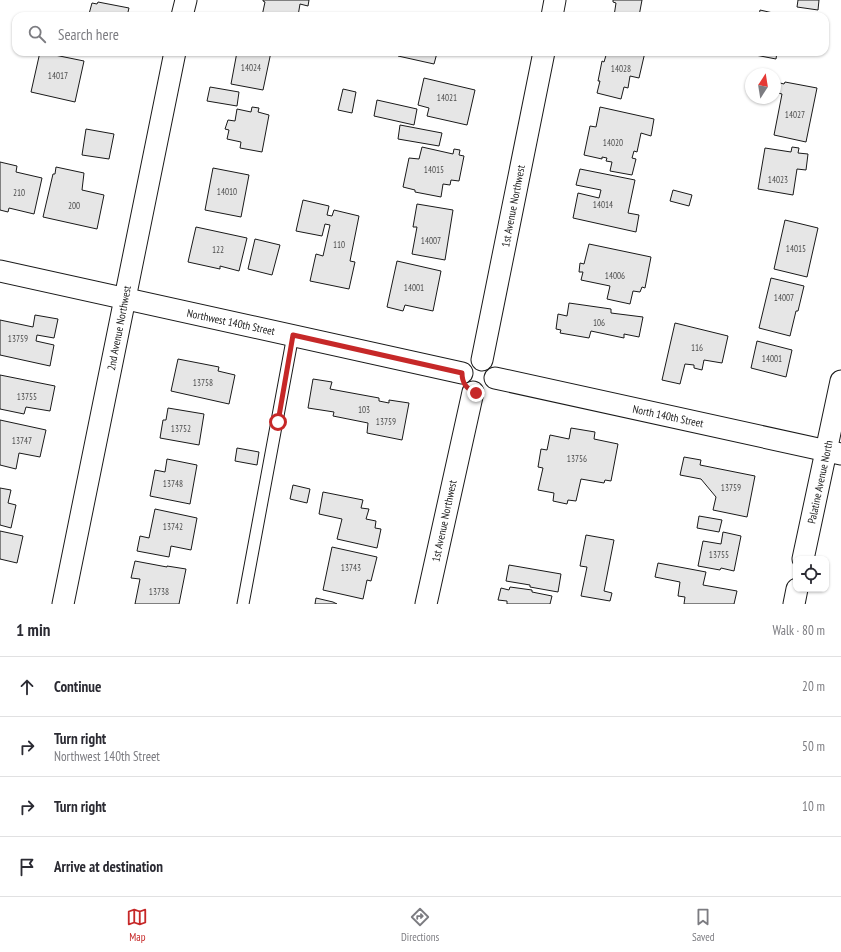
<!DOCTYPE html>
<html lang="en">
<head>
<meta charset="utf-8">
<style>
  :root { --surface:#fff; --page:#f2f2f3; --text:#2b2b33; --muted:#7c7c81; --line:#e1e1e2; --accent:#c62828 }
  body { margin:0; font-family:"PT Sans Narrow",sans-serif; background:var(--page); color:var(--text) }
  .controls { position:absolute; right:12px; bottom:12px; display:grid; overflow:hidden; border-radius:8px; box-shadow:0 1px 3px #0004 }
  .controls button { width:36px; height:36px; display:grid; place-items:center; padding:0; border:0; border-bottom:1px solid var(--line); background:var(--surface); color:var(--text); font:20px sans-serif }
  .compass { position:absolute; left:745px; top:68px; width:36px; height:36px; border-radius:50%; background:var(--surface); box-shadow:0 1px 3px #0004; rotate:12deg }
  .stop { position:absolute; width:12px; height:12px; margin:-9px; border:3px solid #c62828; border-radius:50%; background:#fff }
  .stop.end { background:#c62828; border-color:#fff; box-shadow:0 1px 4px #0008 }
  .list { margin:0; padding:0; list-style:none }
  h2 { display:flex; justify-content:space-between; align-items:center; height:52px; margin:0; padding:0 16px; font-size:17px }
  h2 small { font-size:13px; font-weight:400; color:var(--muted) }
  .list li { display:grid; grid-template-columns:26px 1fr auto; gap:12px; align-items:center; box-sizing:border-box; height:60px; padding:0 16px; border-top:1px solid var(--line) }
  .list b { display:block; font-size:15px; white-space:nowrap }
  .list p { margin:0; font-size:13px; white-space:nowrap; color:var(--muted) }
  .list em { font-size:13px; font-style:normal; color:var(--muted) }
  .icon { flex:none; width:22px; height:22px; fill:none; stroke:currentColor; stroke-width:2; stroke-linecap:round; stroke-linejoin:round }
  .map { position:relative; flex:none; width:841px; height:604px; overflow:hidden }
  .search { position:absolute; background:var(--surface); box-shadow:0 1px 3px #0004; left:12px; right:12px; top:12px; height:44px; display:flex; align-items:center; gap:10px; box-sizing:border-box; padding:0 14px; border-radius:12px; color:var(--muted); font-size:15px }
  .sheet { height:292px; background:var(--surface) }
  nav { display:flex; justify-content:space-around; align-items:center; box-sizing:border-box; height:56px; border-top:1px solid var(--line); background:var(--surface); font-size:11px; color:var(--muted) }
  nav a { display:grid; justify-items:center; gap:2px }
  nav .on { color:var(--accent) }
  .map>svg:first-child { display:block }
</style>
</head>
<body>
<div class="map">
<svg width="841" height="604" viewBox="0 0 841 604">
  <rect width="100%" height="100%" fill="#fff"/>
  <g fill="#e6e6e6" stroke="#1a1a1a">
    <polygon points="263,0 309,0 308,6 300,4 298,16 262,16 265,2 263,1"/>
    <polygon points="613,0 642,0 639,16 614,16 616,3 613,2"/>
    <polygon points="798,0 819,0 818,10 797,7"/>
    <polygon points="98,2 129,8 127,16 95,16 89,14 92,3 97,4"/>
    <polygon points="760,10 786,16 759,16"/>
    <polygon points="40,52 84,61 75,102 31,92"/>
    <polygon points="237,52 271,52 263,90 231,84"/>
    <polygon points="399,52 433,52 437,53 434,64 398,56"/>
    <polygon points="607,52 645,52 639,78 630,76 628,88 624,87 621,99 597,93 600,81 598,81 602,61 604,62"/>
    <polygon points="751,52 777,52 776,59 750,54"/>
    <polygon points="424,78 475,90 467,125 427,116 429,108 418,105"/>
    <polygon points="785,82 817,88 806,142 774,135 782,94 778,93 780,83 784,84"/>
    <polygon points="210,87 239,92 237,106 207,101"/>
    <polygon points="343,89 356,92 352,113 338,110"/>
    <polygon points="377,100 417,109 414,125 374,116"/>
    <polygon points="252,107 259,108 258,112 269,115 262,152 240,148 241,142 227,139 229,130 225,129 228,120 235,121 237,109 251,112"/>
    <polygon points="600,107 654,119 651,136 641,133 637,152 634,151 632,158 636,159 632,175 610,171 612,162 606,161 607,158 602,157 602,159 584,155 590,126 596,127"/>
    <polygon points="400,125 442,133 439,146 398,139"/>
    <polygon points="86,129 114,134 109,159 82,155"/>
    <polygon points="422,147 453,154 454,149 460,150 459,155 464,156 459,181 451,180 450,185 443,184 441,197 415,192 415,190 403,187 409,158 419,159"/>
    <polygon points="792,147 799,148 798,153 808,154 806,170 797,169 793,195 758,189 765,148 791,152"/>
    <polygon points="0,162 17,166 16,172 42,178 34,214 9,208 8,212 0,210"/>
    <polygon points="56,167 84,173 82,190 104,195 97,229 43,217 53,174 55,174"/>
    <polygon points="213,168 249,175 241,217 205,210"/>
    <polygon points="580,169 635,180 628,213 639,215 636,232 573,218 578,193 599,198 601,190 576,185"/>
    <polygon points="673,190 692,195 689,206 670,201"/>
    <polygon points="303,200 329,206 327,215 332,216 334,210 359,216 350,261 355,262 349,289 310,281 316,254 323,256 330,225 325,224 322,236 296,231"/>
    <polygon points="417,204 453,210 445,260 412,254 417,227 413,227"/>
    <polygon points="785,220 818,228 807,277 774,269"/>
    <polygon points="196,227 247,238 239,271 220,266 220,269 188,262"/>
    <polygon points="255,239 280,245 272,275 248,269"/>
    <polygon points="589,244 651,257 645,288 642,287 640,292 633,291 630,304 607,299 610,286 581,280 583,272 579,272 580,263 584,264"/>
    <polygon points="397,261 441,271 433,311 405,305 403,311 387,307"/>
    <polygon points="771,278 804,286 798,311 796,311 790,336 759,328"/>
    <polygon points="569,303 611,309 611,313 643,317 639,337 624,334 624,338 591,331 589,338 560,333 561,330 556,329 558,314 567,316"/>
    <polygon points="35,315 58,319 54,338 37,335 36,341 54,345 50,366 0,355 0,320 33,327"/>
    <polygon points="675,323 728,336 722,363 704,360 702,370 694,368 694,365 685,364 680,384 662,380"/>
    <polygon points="757,341 792,350 786,377 751,368"/>
    <polygon points="178,359 219,367 218,371 235,375 229,404 171,391"/>
    <polygon points="0,375 55,386 50,411 26,407 24,414 0,409"/>
    <polygon points="313,379 332,382 330,389 379,398 379,401 389,403 389,400 409,403 402,440 367,433 368,423 333,416 334,412 308,408"/>
    <polygon points="168,408 204,414 199,445 160,438 163,420 166,420"/>
    <polygon points="0,420 46,430 40,457 19,453 16,469 0,465"/>
    <polygon points="571,428 595,432 594,439 618,444 611,481 605,480 604,483 581,479 576,501 568,500 567,504 553,501 554,493 538,490 543,468 538,467 541,449 547,450 550,435 569,439"/>
    <polygon points="237,448 259,452 257,465 235,461"/>
    <polygon points="684,457 701,460 700,465 755,476 747,517 713,510 716,497 701,479 680,475"/>
    <polygon points="167,459 197,465 190,504 150,496 155,470 165,472"/>
    <polygon points="293,485 310,489 307,503 290,499"/>
    <polygon points="0,488 11,490 8,503 16,505 11,528 0,525"/>
    <polygon points="323,492 363,500 361,508 369,509 366,519 376,521 375,528 381,529 377,548 337,539 342,519 319,514"/>
    <polygon points="155,509 197,518 191,550 171,546 169,557 137,551 140,536 149,538"/>
    <polygon points="699,516 722,520 719,532 697,528"/>
    <polygon points="0,531 23,536 17,563 0,559"/>
    <polygon points="723,532 741,536 734,571 721,568 720,570 698,566 703,541 721,544"/>
    <polygon points="586,535 614,540 604,591 612,593 610,601 581,596 587,567 580,566"/>
    <polygon points="332,547 377,557 371,581 367,580 363,599 323,590"/>
    <polygon points="135,561 167,567 167,566 186,569 179,604 135,604 140,579 131,578"/>
    <polygon points="658,563 706,572 703,585 737,591 734,604 684,604 685,597 678,596 680,582 655,577"/>
    <polygon points="509,565 561,574 558,592 530,587 530,585 506,581"/>
    <polygon points="510,587 532,590 532,592 552,596 550,604 507,604 507,601 498,600 501,588 509,590"/>
    <polygon points="316,598 333,602 337,604 315,604"/>
  </g>
  <g fill="none" stroke-linecap="round" stroke-linejoin="round">
    <defs>
      <polyline id="lane" points="243,604 293,335"/>
      <g id="street">
        <polyline points="182,16 186,0"/>
        <polyline points="552,16 555,0"/>
        <polyline points="0,271 462,373"/>
        <polyline points="482,360 544,52"/>
        <polyline points="495,378 841,454"/>
        <polyline points="803,559 841,381"/>
        <polyline points="63,604 175,52"/>
        <polyline points="426,604 473,392"/>
        <polyline points="794,604 797,589"/>
      </g>
    </defs>
    <use href="#lane" stroke="#1a1a1a" stroke-width="13"/>
    <use href="#street" stroke="#1a1a1a" stroke-width="23"/>
    <use href="#lane" stroke="#fff" stroke-width="11"/>
    <use href="#street" stroke="#fff" stroke-width="21"/>
  </g>
  <g fill="none" stroke-linecap="round" stroke-linejoin="round">
    <path stroke="#c62828" stroke-width="5" d="M278,422l15,-87 169,38c0,10 4,16 14,20"/>
  </g>
  <g text-anchor="middle" stroke-width="3" stroke-linejoin="round" paint-order="stroke">
    <g font-size="9" fill="#4d4d4d">
      <text x="251" y="71">14024</text>
      <text x="621" y="72">14028</text>
      <text x="58" y="79">14017</text>
      <text x="447" y="101">14021</text>
      <text x="795" y="118">14027</text>
      <text x="613" y="146">14020</text>
      <text x="434" y="173">14015</text>
      <text x="778" y="183">14023</text>
      <text x="227" y="195">14010</text>
      <text x="19" y="196">210</text>
      <text x="603" y="208">14014</text>
      <text x="74" y="209">200</text>
      <text x="431" y="244">14007</text>
      <text x="339" y="248">110</text>
      <text x="796" y="252">14015</text>
      <text x="218" y="253">122</text>
      <text x="615" y="279">14006</text>
      <text x="414" y="291">14001</text>
      <text x="784" y="301">14007</text>
      <text x="599" y="326">106</text>
      <text x="18" y="342">13759</text>
      <text x="697" y="351">116</text>
      <text x="772" y="362">14001</text>
      <text x="203" y="386">13758</text>
      <text x="27" y="400">13755</text>
      <text x="364" y="413">103</text>
      <text x="386" y="425">13759</text>
      <text x="181" y="432">13752</text>
      <text x="22" y="444">13747</text>
      <text x="577" y="462">13756</text>
      <text x="173" y="487">13748</text>
      <text x="731" y="491">13759</text>
      <text x="173" y="530">13742</text>
      <text x="719" y="558">13755</text>
      <text x="351" y="571">13743</text>
      <text x="159" y="595">13738</text>
    </g>
    <g font-size="11" fill="#1a1a1a" stroke="#fff">
      <text transform="translate(513 206) rotate(-79)" y="4">1st Avenue Northwest</text>
      <text transform="translate(231 322) rotate(12)" y="4">Northwest 140th Street</text>
      <text transform="translate(119 328) rotate(-79)" y="4">2nd Avenue Northwest</text>
      <text transform="translate(668 416) rotate(12)" y="4">North 140th Street</text>
      <text transform="translate(820 482) rotate(-78)" y="4">Palatine Avenue North</text>
      <text transform="translate(444 521) rotate(-78)" y="4">1st Avenue Northwest</text>
    </g>
  </g>
</svg>
<div class="controls">
<button><svg class="icon" aria-label="locate" viewBox="0 0 24 24"><circle cx="12" cy="12" r="6"/><path d="M12 2v4M12 18v4M2 12h4M18 12h4"/></svg></button>
</div>
<svg class="compass" viewBox="-18 -18 36 36"><path d="M0-13l5 13h-10z" fill="#e53935"/><path d="M0 13l5-13h-10z" fill="#7c7c81"/></svg>
<div class="stop" style="left:278px;top:422px"></div>
<div class="stop end" style="left:476px;top:393px"></div>
<div class="search"><svg class="icon" aria-label="search" viewBox="0 0 24 24"><circle cx="10" cy="10" r="6"/><path d="M15 15l6 6"/></svg>Search here</div>
</div>
<section class="sheet">
<h2>1 min<small>Walk · 80 m</small></h2>
<ul class="list">
<li><svg class="icon" aria-label="ahead" viewBox="0 0 24 24"><path d="M12 20V5M6 11l6-6 6 6"/></svg><div><b>Continue</b></div><em>20 m</em></li>
<li><svg class="icon" aria-label="right" viewBox="0 0 24 24"><path d="M7 20v-9h11M14 6l5 5-5 5"/></svg><div><b>Turn right</b><p>Northwest 140th Street</p></div><em>50 m</em></li>
<li><svg class="icon" aria-label="right" viewBox="0 0 24 24"><path d="M7 20v-9h11M14 6l5 5-5 5"/></svg><div><b>Turn right</b></div><em>10 m</em></li>
<li><svg class="icon" aria-label="arrive" viewBox="0 0 24 24"><path d="M6 21V4h12l-3 4 3 4H6"/></svg><div><b>Arrive at destination</b></div></li>
</ul>
</section>
<nav>
<a class="on"><svg class="icon" aria-label="map" viewBox="0 0 24 24"><path d="M3 6l6-2 6 2 6-2v14l-6 2-6-2-6 2zM9 4v14M15 6v14"/></svg>Map</a>
<a><svg class="icon" aria-label="directions" viewBox="0 0 24 24"><path d="M12 3l9 9-9 9-9-9zM9 14v-3h6M13 9l2 2-2 2"/></svg>Directions</a>
<a><svg class="icon" aria-label="saved" viewBox="0 0 24 24"><path d="M7 4h10v16l-5-4-5 4z"/></svg>Saved</a>
</nav>
</body>
</html>
